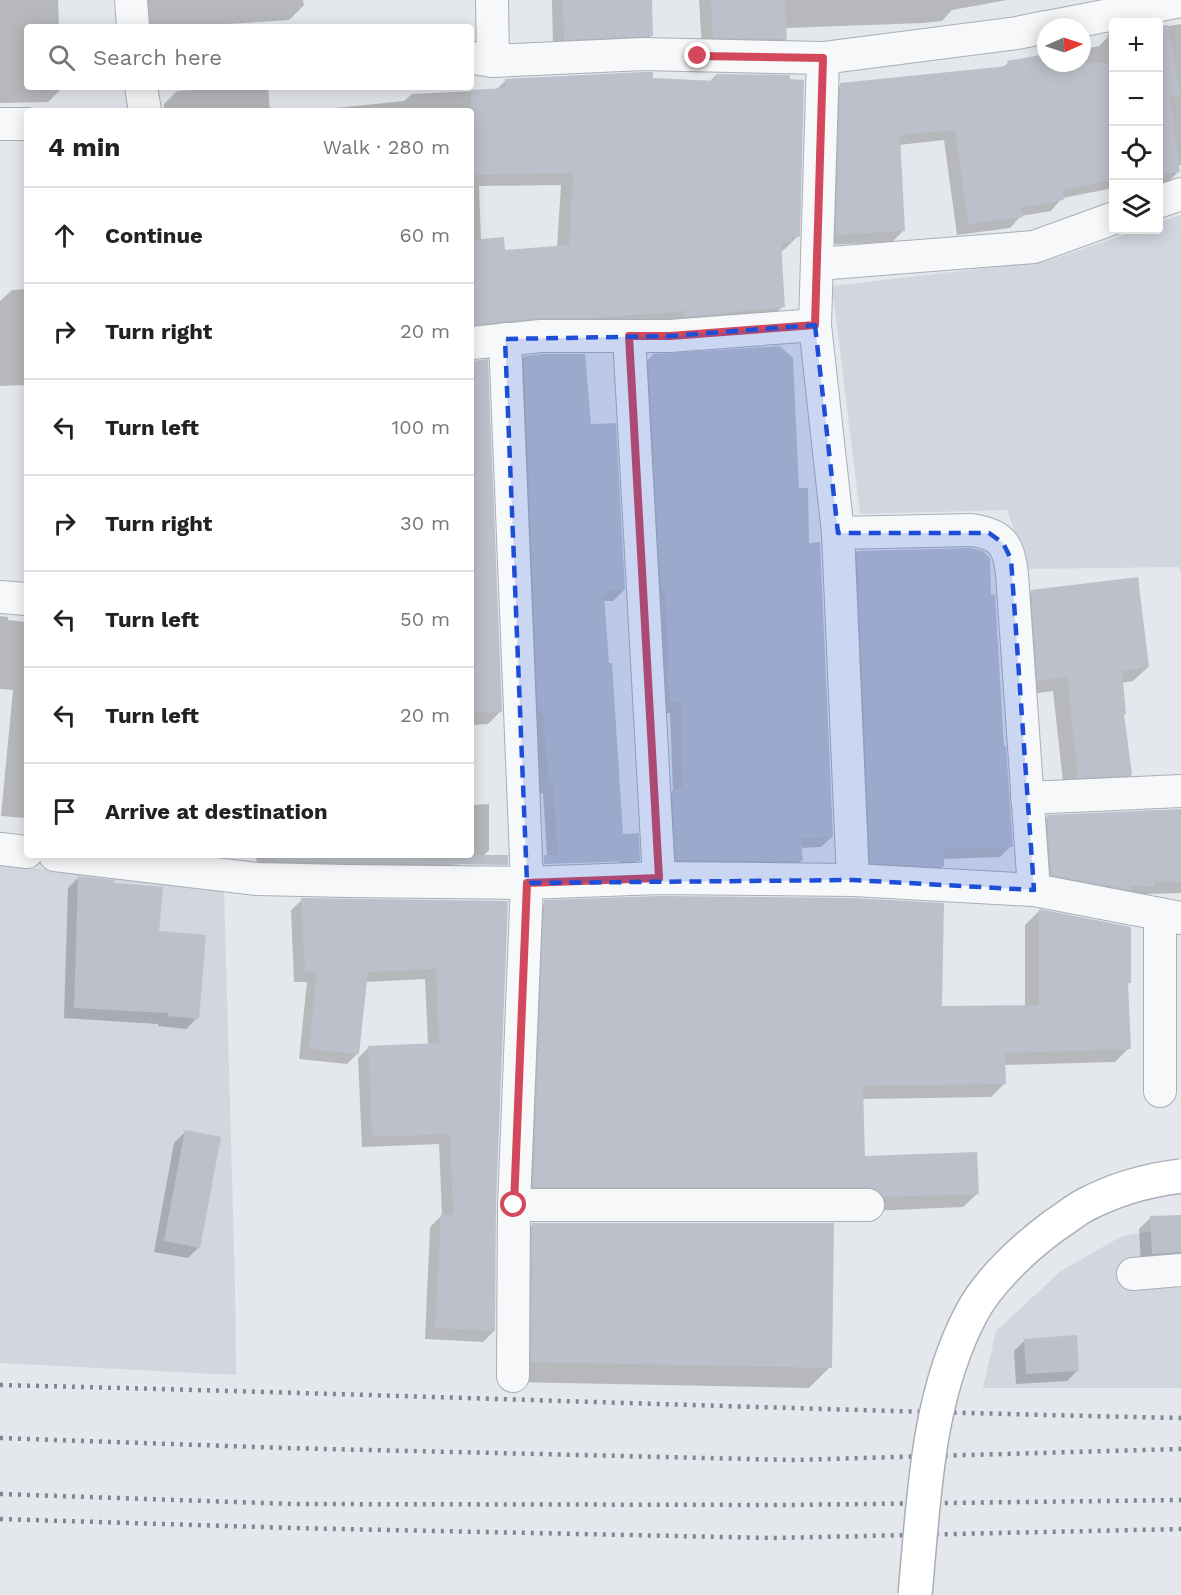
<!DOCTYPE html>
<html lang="en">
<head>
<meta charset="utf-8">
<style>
  :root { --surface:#fff; --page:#f6f6f6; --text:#222; --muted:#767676; --line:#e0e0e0 }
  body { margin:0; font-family:"Work Sans",sans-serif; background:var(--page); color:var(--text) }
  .controls { position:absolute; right:18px; top:18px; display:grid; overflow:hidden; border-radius:6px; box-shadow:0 3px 15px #0003 }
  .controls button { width:54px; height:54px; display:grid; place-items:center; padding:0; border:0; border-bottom:2px solid var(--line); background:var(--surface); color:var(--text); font:30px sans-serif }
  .compass { position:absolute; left:1037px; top:18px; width:54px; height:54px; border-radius:50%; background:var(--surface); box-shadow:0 3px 15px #0003; rotate:87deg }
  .stop { position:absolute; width:18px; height:18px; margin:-14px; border:4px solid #d1495b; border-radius:50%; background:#fff }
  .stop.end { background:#d1495b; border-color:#fff; box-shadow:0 2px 6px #0008 }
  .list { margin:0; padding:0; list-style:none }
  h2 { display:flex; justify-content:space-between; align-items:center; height:78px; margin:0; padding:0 24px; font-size:26px }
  h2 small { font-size:20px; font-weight:400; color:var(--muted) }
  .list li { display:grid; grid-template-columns:39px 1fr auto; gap:18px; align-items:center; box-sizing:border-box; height:96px; padding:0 24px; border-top:2px solid var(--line) }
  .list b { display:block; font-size:22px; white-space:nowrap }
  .list em { font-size:20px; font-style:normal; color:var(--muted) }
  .icon { flex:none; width:33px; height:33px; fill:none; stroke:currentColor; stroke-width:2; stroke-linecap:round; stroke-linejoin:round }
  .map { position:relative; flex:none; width:1181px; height:1595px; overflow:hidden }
  .search { position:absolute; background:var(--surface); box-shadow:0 3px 15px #0003; left:24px; top:24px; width:450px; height:66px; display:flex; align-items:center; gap:15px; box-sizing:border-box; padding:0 21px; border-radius:6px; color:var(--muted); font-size:22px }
  .panel { position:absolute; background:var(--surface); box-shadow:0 3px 15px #0003; left:24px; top:108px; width:450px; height:750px; border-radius:6px }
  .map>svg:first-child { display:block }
</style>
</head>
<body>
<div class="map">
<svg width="1181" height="1595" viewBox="0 0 1181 1595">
  <rect width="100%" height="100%" fill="#e4e7ec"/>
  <g fill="#d2d6de">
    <polygon points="1181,215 1181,574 1179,567 1029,569 1007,510 860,514 832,286 1047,261 1138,230 1158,230 1159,222"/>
    <polygon points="0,865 224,889 235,1285 236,1375 0,1363"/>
    <polygon points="1181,1226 1181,1388 983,1388 996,1331 1061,1271 1122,1236"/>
  </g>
  <g fill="#0003" fill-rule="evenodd">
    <polygon points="0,0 58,0 59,27 27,27 27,87 60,87 60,90 48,102 0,103"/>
    <polygon points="131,0 303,0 304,5 289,20 228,24 225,27 136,27"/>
    <polygon points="552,0 650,0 651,36 639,47 553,51"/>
    <polygon points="699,0 1007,0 952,10 942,21 924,23 785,28 786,39 774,50 702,49"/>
    <polygon points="1181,24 1181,165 1177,165 1178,172 1167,183 1158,184 1158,28"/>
    <polygon points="1114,36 1114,188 1062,198 1051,211 1021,216 1010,228 957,235 944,140 899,145 903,231 892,242 825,245 830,96 841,85 1002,68 1008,63 1046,56 1046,63 1082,63 1082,49 1099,46 1108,37"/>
    <path d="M716,75l82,161 -13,13 -5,3 3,54 -12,13 -300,16v-224h-165l98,-10 8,-7 84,-4 9,-9 147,-2 57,3zM561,185l-4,63 -53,4 -23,-12 -2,-54z"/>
    <polygon points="228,87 268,87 270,111 164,111 164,104 177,91"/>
    <polygon points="27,289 27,385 0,386 0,301 12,290"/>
    <polygon points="654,355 798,490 808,544 832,837 821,847 800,848 801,861 790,872 666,870 662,802 673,791 670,713 659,714 642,367"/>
    <polygon points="524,357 590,426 624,590 613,601 603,601 622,843 638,860 627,871 620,871 618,844 611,851 547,856 543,793 539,794 513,368"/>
    <polygon points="471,362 501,711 488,724 471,725"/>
    <polygon points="857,552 990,596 1011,846 1000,857 943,859 943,866 932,877 860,873 846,563"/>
    <polygon points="1032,591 1148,667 1133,681 1121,683 1124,714 1123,715 1131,775 1116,789 1064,791 1053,691 1024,695 1017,606"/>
    <polygon points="0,616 8,617 8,620 27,622 27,818 1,816 13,690 0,689"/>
    <polygon points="489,804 489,850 476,863 370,871 257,868 256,855 471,855 471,805"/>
    <polygon points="1181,811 1181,893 1147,894 1141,899 1039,887 1035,829 1047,817"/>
    <polygon points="79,877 158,932 197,1018 186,1029 158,1026 158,1024 64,1018 68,888"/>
    <polygon points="302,900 507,902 495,1204 494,1331 483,1342 425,1339 430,1227 442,1215 439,1144 362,1147 358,1058 369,1047 428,1045 425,979 365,982 358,1053 347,1064 299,1059 307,982 294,982 291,910"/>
    <polygon points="545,903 940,1007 1025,1006 1025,925 1039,911 1130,982 1127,985 1129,1048 1115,1062 1004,1065 1005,1083 991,1097 862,1099 863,1157 977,1194 963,1207 870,1211 520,1200 531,916"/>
    <polygon points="185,1132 199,1247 188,1258 154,1252 174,1143"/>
    <polygon points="1181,1216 1181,1267 1141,1265 1139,1229 1150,1218"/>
    <polygon points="533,1224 830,1367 809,1388 511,1382 512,1245"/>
    <polygon points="1025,1340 1078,1370 1067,1381 1016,1384 1014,1351"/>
  </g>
  <g fill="#bbc0ca">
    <polygon points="563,0 652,0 653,36 564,40"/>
    <polygon points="711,0 785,0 787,39 713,38"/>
    <polygon points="1168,25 1180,95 1170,97 1180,172 1158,175 1158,26"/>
    <polygon points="1113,34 1113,180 1062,190 1064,200 1021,208 1023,217 968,224 955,130 900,135 905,231 836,235 840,83 1008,66 1007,61 1046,54 1046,63 1112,63 1107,35"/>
    <polygon points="643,72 653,72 653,78 716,81 716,74 790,75 790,79 804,80 800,237 792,237 792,242 781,242 785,307 683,317 688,311 592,318 539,318 471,325 471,240 504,237 505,250 569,245 573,173 471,175 471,90 505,88 505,79"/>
    <polygon points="780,346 793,358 799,488 808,488 809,543 820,542 833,837 801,838 803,861 676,860 672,790 683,789 681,702 669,703 666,589 661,589 648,360 653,354"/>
    <polygon points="542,354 585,354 591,424 616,423 625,590 607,591 608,594 604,595 609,663 612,663 623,834 639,833 640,861 544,864 544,855 558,855 553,783 549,783 543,711 538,711 524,356"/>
    <polygon points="488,359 502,712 471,713 471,361"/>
    <polygon points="970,548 983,551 990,558 991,595 995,594 1004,746 1006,746 1013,847 944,849 944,867 870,863 857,551"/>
    <polygon points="1138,577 1149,667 1122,671 1126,714 1124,714 1132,775 1078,778 1067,677 1037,681 1031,590"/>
    <polygon points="1181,809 1181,882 1155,882 1155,887 1131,886 1131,890 1051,875 1047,815"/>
    <polygon points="269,855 508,855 508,865 276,861"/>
    <polygon points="78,876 114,880 114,883 163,887 159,931 206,935 199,1019 168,1016 168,1013 74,1008"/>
    <polygon points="659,896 852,898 944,903 942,1006 1039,1005 1039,909 1131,927 1131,983 1128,983 1131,1049 1005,1053 1006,1084 863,1086 865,1156 977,1152 979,1194 884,1197 877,1190 868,1187 533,1187 544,900"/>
    <polygon points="301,898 508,901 496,1204 495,1331 435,1328 441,1214 453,1215 450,1134 372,1137 368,1046 439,1043 436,969 368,972 359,1054 309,1049 317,971 305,972"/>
    <polygon points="185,1130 221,1137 200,1248 164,1241"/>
    <polygon points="1181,1215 1181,1252 1152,1254 1150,1216"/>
    <polygon points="532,1223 834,1223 832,1368 531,1362"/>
    <polygon points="1077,1335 1079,1371 1026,1374 1024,1339"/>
  </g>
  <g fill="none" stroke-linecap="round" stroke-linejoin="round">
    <defs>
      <g id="street">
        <polyline points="131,0 133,27"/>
        <polyline points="1048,27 1181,1"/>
        <polyline points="472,58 493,61 492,0"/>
        <polyline points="823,58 815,325 838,533 853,880"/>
        <polyline points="493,61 643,54 823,58 1017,33 1046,27"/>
        <polyline points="141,87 145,111"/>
        <polyline points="0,124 27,124"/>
        <polyline points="1158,202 1181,194"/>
        <polyline points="818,264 1034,247 1114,218"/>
        <polyline points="629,336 659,878"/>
        <polyline points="505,339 527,883 514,1205 513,1376"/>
        <polyline points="471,343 541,336 670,336 815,325"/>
        <path d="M838,533l133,-3c30,4 38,14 41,44l22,316"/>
        <polyline points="0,597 27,599"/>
        <polyline points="1027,798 1181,791"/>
        <polyline points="0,849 27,852"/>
        <polyline points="55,855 257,879 347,881 527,883 659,878 853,880 1034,890 1181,918"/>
        <polyline points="1160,914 1160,1091"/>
        <polyline points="514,1205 868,1205"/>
        <polyline points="1133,1274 1181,1270"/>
      </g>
    </defs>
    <use href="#street" stroke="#a9aeb7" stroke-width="34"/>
    <use href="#street" stroke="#f7f8fa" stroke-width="32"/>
    <g stroke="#7d8696" stroke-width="4.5" stroke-dasharray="3 6" stroke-linecap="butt">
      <path d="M0,1385c394,9 787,25 1181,33"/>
      <polyline points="0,1438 285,1448 791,1460 1181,1449"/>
      <polyline points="0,1494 293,1504 789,1505 1181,1500"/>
      <polyline points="0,1519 293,1528 773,1538 1181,1529"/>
    </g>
    <defs>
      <path id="secondary-bridge" d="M915,1595c9,-94 11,-195 56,-281 17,-33 54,-67 84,-89 10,-6 20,-15 30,-20 30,-16 63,-25 96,-29"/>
    </defs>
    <use href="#secondary-bridge" stroke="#a9aeb7" stroke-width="36" stroke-linecap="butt"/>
    <use href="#secondary-bridge" stroke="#fff" stroke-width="33"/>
  </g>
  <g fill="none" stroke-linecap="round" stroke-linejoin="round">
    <polyline stroke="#d1495b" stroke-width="8" points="514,1205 527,883 659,878 629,336 670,336 815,325 823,58 698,56"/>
  </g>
  <path fill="#1d4ed8" fill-opacity="0.2" stroke="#1d4ed8" stroke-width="4.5" stroke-dasharray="12 8" stroke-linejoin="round" d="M815,325l23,208h151l14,10 8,16 23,331 -181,-10 -326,3 -22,-544 165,-3z"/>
</svg>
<div class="controls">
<button>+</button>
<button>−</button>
<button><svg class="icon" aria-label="locate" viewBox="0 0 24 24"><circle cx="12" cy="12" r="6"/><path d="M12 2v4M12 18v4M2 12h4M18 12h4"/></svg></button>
<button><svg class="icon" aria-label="layers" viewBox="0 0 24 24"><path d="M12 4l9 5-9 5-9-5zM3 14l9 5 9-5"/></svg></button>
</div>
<svg class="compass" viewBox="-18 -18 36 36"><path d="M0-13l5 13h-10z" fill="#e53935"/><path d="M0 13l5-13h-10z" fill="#767676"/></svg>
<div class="stop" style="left:514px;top:1205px"></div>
<div class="stop end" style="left:698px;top:56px"></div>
<div class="search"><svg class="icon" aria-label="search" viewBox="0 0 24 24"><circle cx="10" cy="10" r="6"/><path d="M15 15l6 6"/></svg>Search here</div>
<section class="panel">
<h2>4 min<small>Walk · 280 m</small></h2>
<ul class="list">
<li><svg class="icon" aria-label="ahead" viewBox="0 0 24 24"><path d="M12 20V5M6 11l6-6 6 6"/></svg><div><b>Continue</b></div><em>60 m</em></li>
<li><svg class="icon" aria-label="right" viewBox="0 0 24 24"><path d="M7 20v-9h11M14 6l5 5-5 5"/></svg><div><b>Turn right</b></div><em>20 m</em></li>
<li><svg class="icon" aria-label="left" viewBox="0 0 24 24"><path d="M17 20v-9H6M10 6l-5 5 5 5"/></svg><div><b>Turn left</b></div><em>100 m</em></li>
<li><svg class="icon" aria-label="right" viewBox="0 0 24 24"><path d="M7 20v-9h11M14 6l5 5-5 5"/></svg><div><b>Turn right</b></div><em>30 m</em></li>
<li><svg class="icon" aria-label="left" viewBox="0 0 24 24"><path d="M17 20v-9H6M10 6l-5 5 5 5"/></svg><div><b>Turn left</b></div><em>50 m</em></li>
<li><svg class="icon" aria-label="left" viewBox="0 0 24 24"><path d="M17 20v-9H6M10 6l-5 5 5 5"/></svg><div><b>Turn left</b></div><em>20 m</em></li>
<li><svg class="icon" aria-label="arrive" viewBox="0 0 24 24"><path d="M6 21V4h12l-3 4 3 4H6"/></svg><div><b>Arrive at destination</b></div></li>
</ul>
</section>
</div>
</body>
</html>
